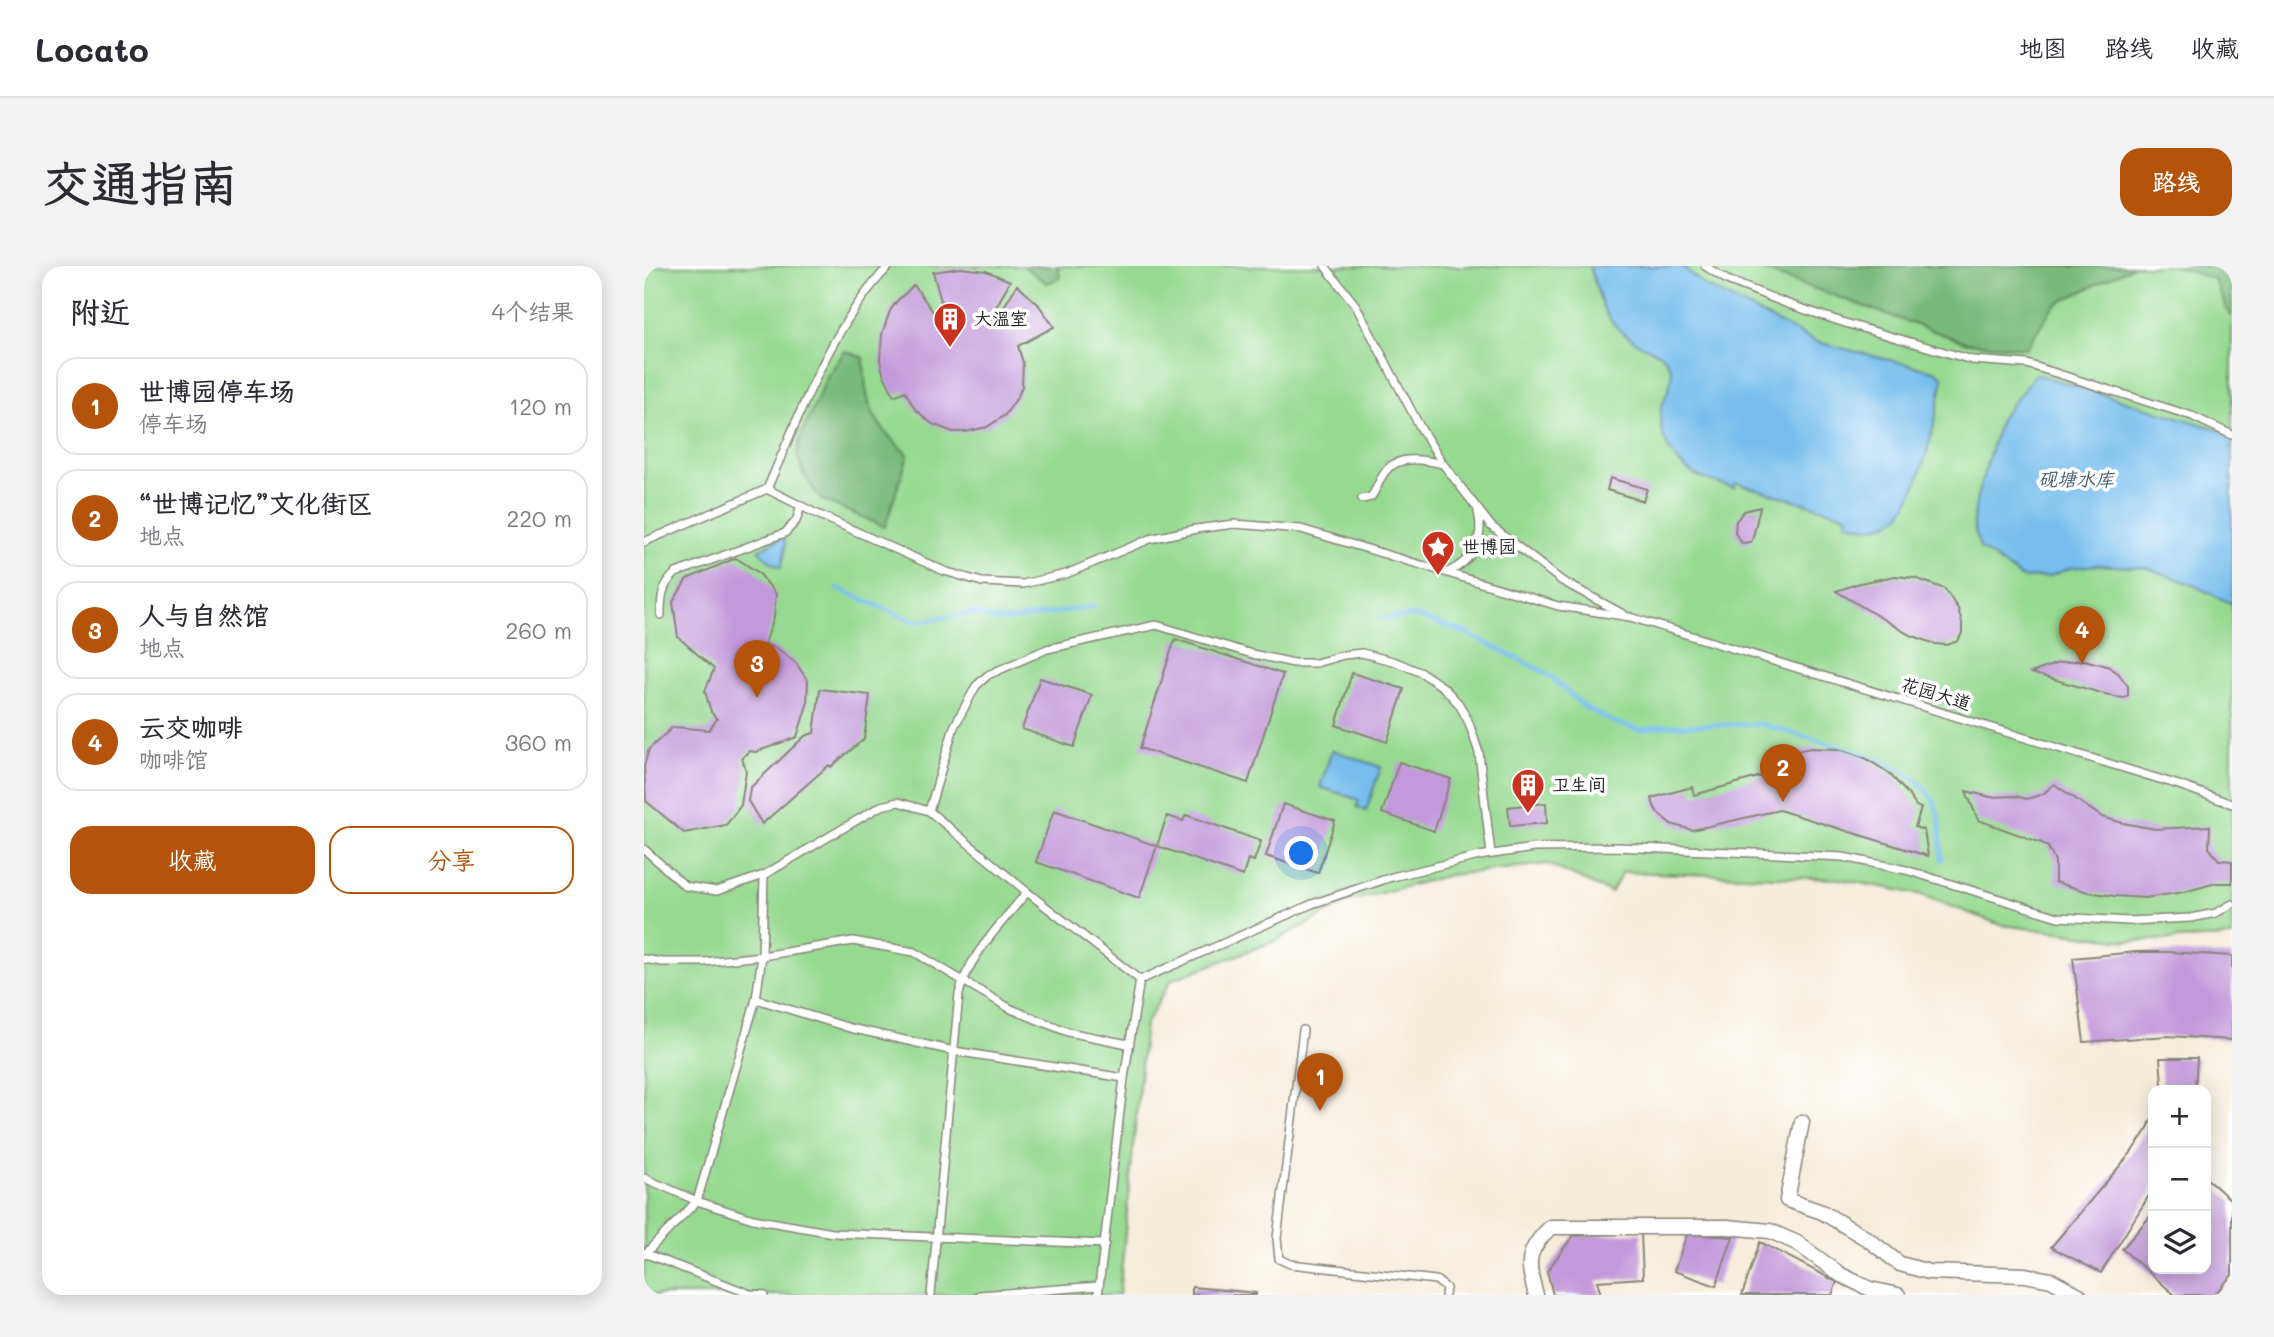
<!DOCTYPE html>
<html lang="zh">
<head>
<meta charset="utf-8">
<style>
  :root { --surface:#fff; --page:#f2f2f3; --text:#2b2b33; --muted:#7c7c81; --line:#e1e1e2; --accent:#b45309 }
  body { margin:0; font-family:Mali,"LXGW WenKai TC",sans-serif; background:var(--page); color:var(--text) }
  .controls { position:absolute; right:21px; bottom:21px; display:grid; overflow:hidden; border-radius:14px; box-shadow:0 4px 18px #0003 }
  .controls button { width:63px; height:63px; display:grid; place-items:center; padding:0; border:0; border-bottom:2px solid var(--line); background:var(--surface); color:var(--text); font:35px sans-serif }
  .you { position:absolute; left:658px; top:588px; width:24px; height:24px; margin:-18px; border:5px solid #fff; border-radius:50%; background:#1a73e8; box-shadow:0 0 0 10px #1a73e833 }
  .badge { display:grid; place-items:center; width:46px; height:46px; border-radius:50%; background:var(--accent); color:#fff; font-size:23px; font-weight:700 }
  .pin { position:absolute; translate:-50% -58px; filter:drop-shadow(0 2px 4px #0008) }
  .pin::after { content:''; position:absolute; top:37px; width:24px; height:21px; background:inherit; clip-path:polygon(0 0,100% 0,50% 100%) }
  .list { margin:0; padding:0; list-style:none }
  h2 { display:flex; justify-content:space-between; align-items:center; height:91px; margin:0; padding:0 28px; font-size:30px }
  h2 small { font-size:23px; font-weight:400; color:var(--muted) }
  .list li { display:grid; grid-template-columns:46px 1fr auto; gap:21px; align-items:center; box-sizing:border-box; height:98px; margin:0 14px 14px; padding:0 14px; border:2px solid var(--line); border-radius:21px }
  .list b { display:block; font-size:26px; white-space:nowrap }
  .list p { margin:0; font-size:23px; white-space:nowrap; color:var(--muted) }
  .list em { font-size:23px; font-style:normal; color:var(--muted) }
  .actions { display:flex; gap:14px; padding:21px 28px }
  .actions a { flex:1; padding:16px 0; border:2px solid var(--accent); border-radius:21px; text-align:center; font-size:24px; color:var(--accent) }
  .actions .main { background:var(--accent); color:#fff }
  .icon { flex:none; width:38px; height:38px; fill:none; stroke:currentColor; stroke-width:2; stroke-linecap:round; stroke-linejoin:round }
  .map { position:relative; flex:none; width:1588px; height:1029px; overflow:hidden; border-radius:21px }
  header { display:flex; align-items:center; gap:42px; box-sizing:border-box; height:98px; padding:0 35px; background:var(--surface); border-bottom:2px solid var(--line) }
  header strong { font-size:33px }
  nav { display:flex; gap:38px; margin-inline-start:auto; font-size:24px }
  .intro { display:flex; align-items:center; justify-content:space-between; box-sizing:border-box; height:168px; padding:0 42px }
  h1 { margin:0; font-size:49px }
  .button { padding:18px 32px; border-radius:21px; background:var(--accent); color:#fff; font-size:24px; font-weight:700 }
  main { display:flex; gap:42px; padding:0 42px }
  aside { flex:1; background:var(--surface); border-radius:21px; box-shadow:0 4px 18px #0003 }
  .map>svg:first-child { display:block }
</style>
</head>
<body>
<header>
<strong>Locato</strong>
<nav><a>地图</a><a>路线</a><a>收藏</a></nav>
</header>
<div class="intro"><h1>交通指南</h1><a class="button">路线</a></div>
<main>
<aside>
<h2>附近<small>4个结果</small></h2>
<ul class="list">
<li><span class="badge">1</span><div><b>世博园停车场</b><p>停车场</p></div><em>120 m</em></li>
<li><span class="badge">2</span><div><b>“世博记忆”文化街区</b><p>地点</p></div><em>220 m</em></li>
<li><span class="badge">3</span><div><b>人与自然馆</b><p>地点</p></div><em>260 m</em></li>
<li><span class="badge">4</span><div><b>云交咖啡</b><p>咖啡馆</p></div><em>360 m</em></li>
</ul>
<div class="actions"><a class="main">收藏</a><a>分享</a></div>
</aside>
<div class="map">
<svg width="1588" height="1029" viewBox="0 0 1588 1029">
  <rect width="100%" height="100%" fill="#fff"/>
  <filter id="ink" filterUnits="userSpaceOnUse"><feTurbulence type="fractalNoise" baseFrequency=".0143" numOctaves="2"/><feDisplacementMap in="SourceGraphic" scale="14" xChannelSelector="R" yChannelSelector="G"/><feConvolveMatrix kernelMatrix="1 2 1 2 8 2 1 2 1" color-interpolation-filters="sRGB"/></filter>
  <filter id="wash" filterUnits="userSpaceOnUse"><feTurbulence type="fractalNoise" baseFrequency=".00686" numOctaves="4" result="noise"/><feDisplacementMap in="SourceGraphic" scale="28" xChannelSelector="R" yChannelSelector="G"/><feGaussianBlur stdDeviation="1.57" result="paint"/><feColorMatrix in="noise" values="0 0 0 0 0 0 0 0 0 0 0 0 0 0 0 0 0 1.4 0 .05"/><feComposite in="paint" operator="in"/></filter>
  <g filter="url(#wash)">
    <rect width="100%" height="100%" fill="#f5ecd9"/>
    <polygon fill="#96d990" stroke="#597a56" stroke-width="2" points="0,0 1552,0 1588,13 1588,671 1484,675 1357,659 1275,628 1195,613 979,606 967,627 904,598 806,609 706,635 631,675 527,714 501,759 475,1029 0,1029"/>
    <g fill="#78b97a" stroke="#4a6a4b" stroke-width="2">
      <polygon points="379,0 414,0 416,12 403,17"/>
      <polygon points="1107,0 1490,0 1410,39 1382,82 1323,77"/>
      <polygon points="1529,0 1588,0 1588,49 1585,48 1570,13"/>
      <path d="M201,85l19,7c1,50 8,63 44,97l-23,72 -65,-28 -17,-26 -6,-19 4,-19 26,-58z"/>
    </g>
    <g fill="#74bded" stroke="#486c84" stroke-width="2">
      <path d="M945,0h93l23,20 112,56 117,29 9,6c-6,39 -14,75 -29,112 -5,9 -8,21 -16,28 -14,13 -35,11 -52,5l2,-6 -112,-33 -2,5c-14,-5 -33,-8 -45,-17 -18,-13 -32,-38 -28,-61 3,-17 19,-33 5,-50 -7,-10 -18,-10 -27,-16 -40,-25 -35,-38 -50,-78z"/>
      <polygon points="1392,108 1576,164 1588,173 1588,338 1547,318 1504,302 1453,299 1427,302 1403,311 1378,312 1336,282 1329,257 1333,231 1356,153"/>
      <path d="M136,273h5c1,8 -1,21 -4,28l-9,-4 -14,-13z"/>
      <polygon points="688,484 737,501 722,545 713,541 715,534 676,521"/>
    </g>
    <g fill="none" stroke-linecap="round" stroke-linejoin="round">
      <g stroke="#74bded" stroke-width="4.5">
        <polyline points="193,322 264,353 277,355 329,347 352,354 369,354 451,340"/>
        <polyline points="735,352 771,350 820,366 904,408 940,441 969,456 996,464 1021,460 1117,458 1226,490 1258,504 1277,518 1291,537 1296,557 1298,594"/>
      </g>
    </g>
    <g id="blocks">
      <g fill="#c299da">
        <polygon points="316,2 342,5 366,15 347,51 352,54 373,19 394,38 410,61 374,80 379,97 378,120 374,130 361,149 343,161 321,166 309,166 288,158 271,143 261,125 250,130 239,107 236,94 238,68 246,45 253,35 270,19 292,50 300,46 289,6"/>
        <polygon points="966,212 1003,223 999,235 963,224"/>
        <polygon points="1116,241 1109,271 1107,276 1098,277 1091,267 1092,255 1100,245"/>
        <polygon points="92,292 115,307 132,328 130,351 121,378 134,383 152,397 164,415 163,439 153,471 112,486 105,485 98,492 102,505 97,539 82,559 40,567 2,535 0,500 5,483 29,461 65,464 73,453 67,446 61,425 70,403 34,371 29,336 43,313"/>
        <polygon points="1251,310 1271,312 1301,323 1314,343 1318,357 1318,367 1314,375 1303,379 1291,378 1264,368 1192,325 1216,317"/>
        <polygon points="531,373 639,408 604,517 496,482"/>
        <polygon points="1440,394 1463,400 1474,407 1484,420 1484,429 1480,432 1471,431 1387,407 1414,397"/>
        <polygon points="708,407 760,423 743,476 692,459"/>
        <polygon points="396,412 448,429 430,481 378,463"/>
        <polygon points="176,423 226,429 220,473 187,501 185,499 118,558 104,535 106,522 161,470 170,467"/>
        <polygon points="1166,482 1194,483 1208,487 1221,492 1245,507 1264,528 1272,540 1277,542 1271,561 1280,564 1284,590 1135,544 1048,564 1027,558 1014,547 1010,540 1008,532 1048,521 1050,529 1125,508 1123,508 1127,496 1123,495 1151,485"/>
        <polygon points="755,496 807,513 790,565 738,547"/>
        <polygon points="1410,518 1458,551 1479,557 1511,563 1566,560 1565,582 1575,594 1588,595 1588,617 1572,617 1540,626 1501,632 1470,630 1444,626 1411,616 1411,595 1404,581 1398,577 1334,554 1322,525 1346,531 1371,530 1383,533 1399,528"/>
        <polygon points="902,537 903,557 866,560 864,541"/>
        <polygon points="639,538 691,555 674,607 622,590"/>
        <polygon points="410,544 513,580 495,632 392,596"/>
        <polygon points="542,549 617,575 610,595 604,593 599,610 513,580 523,550 539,555"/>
        <polygon points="1492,686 1525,686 1588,690 1588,774 1524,770 1440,776 1429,692"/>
        <polygon points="1516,792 1553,792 1551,824 1517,824 1518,818"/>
        <polygon points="1509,850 1509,923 1457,1007 1407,981 1486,888 1504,862"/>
        <polygon points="1562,912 1588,935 1588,1009 1570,1029 1531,1029 1478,983 1509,947 1509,1003 1562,1003"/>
        <polygon points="997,967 999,1012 953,1015 957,1029 909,1029 903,1005 929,970"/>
        <polygon points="1043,968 1089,971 1072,1020 1030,1005"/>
        <polygon points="1116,976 1193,1016 1188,1029 1098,1029"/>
        <polygon points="548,1021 612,1027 612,1029 548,1029"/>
      </g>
    </g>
  </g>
  <g filter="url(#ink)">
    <use href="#blocks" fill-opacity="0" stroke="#88847a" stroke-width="2"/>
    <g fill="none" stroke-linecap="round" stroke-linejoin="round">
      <defs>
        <g id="service">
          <polyline points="681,0 712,40 776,161 799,198 847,260 918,315 979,348"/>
          <polyline points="1061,0 1083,14 1144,38 1201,57 1328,94 1383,98 1548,150 1588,169"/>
          <polyline points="123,223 171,247 300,305 338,316 379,318 422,308 506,273 552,263 590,258 657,263 914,340 986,351 1535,519 1588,538"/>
          <path d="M718,233l9,-2c6,-8 8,-17 14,-25 13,-18 40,-12 58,-8"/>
          <path d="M0,276l123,-53c34,-76 63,-162 122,-223"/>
          <path d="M804,306c25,-11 37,-34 30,-60"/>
          <path d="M17,349c0,-19 1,-30 15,-42l109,-40 11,-12 5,-15"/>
          <polyline points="285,545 383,626 496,714"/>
          <polyline points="0,583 41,620 73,625 120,609 237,540 254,536 285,545 310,461 332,420 344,409 403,383 512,359 608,388 650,397 672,397 700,389 718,387 752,396 778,407 799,421 815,438 825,457 835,487 847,588"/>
          <polyline points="0,693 18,696 60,696 118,690 209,675 270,686 367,743 424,766 484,778"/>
          <polyline points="496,714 668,638 748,611 835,590 890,582 973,581 1199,591 1262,604 1414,651 1484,655 1547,652 1572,647 1588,638"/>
          <polyline points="112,733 206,762 310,785 480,812"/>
          <polyline points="659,764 633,972 635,993 646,998 792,1014 802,1022 801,1029"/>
          <polyline points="0,912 53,935 109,953 189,967 461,978"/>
          <polyline points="0,987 106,1028 120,1029"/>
          <polyline points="0,989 53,935 112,733 118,690 120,609"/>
          <path d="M287,1029l28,-301c9,-38 44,-72 68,-102"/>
          <polyline points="336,1029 455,1020"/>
          <polyline points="454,1029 480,812 496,714"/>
        </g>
        <g id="minor">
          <polyline points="1158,856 1143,934 1178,946 1225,974 1256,998 1285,1006 1381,1009 1407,1014 1435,1029"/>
          <path d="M892,1029c-9,-32 -11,-44 15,-68h176l43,4 27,12 44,32 29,14 28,6"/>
        </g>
      </defs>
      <use href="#service" stroke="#88847a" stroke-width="10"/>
      <use href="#minor" stroke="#88847a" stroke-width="17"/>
      <use href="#service" stroke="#fff" stroke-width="7"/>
      <use href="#minor" stroke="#fff" stroke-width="14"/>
    </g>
  </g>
  <defs>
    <symbol id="building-pin" viewBox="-11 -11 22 30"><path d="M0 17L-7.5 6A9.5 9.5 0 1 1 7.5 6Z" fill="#c8321e" stroke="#fff"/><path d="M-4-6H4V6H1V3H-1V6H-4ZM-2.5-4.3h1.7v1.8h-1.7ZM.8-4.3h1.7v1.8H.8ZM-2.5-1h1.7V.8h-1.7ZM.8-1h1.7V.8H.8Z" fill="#fff"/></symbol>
    <symbol id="sight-pin" viewBox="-11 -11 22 30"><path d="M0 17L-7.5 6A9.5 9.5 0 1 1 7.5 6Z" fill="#c8321e" stroke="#fff"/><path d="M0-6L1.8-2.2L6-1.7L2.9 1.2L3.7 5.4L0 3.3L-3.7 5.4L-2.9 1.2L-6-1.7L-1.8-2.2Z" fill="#fff"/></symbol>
  </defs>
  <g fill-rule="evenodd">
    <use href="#building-pin" x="287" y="34" width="38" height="52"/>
    <use href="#sight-pin" x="775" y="262" width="38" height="52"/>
    <use href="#building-pin" x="865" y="500" width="38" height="52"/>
  </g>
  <g text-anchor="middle" stroke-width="7" stroke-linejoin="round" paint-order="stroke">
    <g font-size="18" fill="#1c1c1c" stroke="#fff" text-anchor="start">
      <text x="330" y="59">大温室</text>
      <text x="818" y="287">世博园</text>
      <text x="908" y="525">卫生间</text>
    </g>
    <g font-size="18" fill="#1c1c1c" stroke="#fff">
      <text transform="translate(1292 428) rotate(17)" y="6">花园大道</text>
    </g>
    <g font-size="19" font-style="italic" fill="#3f5c70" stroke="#fff">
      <text x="1432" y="220">砚塘水库</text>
    </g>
  </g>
</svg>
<div class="controls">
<button>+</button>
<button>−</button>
<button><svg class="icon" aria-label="layers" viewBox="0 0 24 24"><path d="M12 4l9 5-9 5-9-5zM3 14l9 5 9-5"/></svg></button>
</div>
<div class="you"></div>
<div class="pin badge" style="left:676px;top:845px">1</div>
<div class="pin badge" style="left:1139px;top:536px">2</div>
<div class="pin badge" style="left:113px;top:432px">3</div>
<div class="pin badge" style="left:1438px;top:398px">4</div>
</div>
</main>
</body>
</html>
